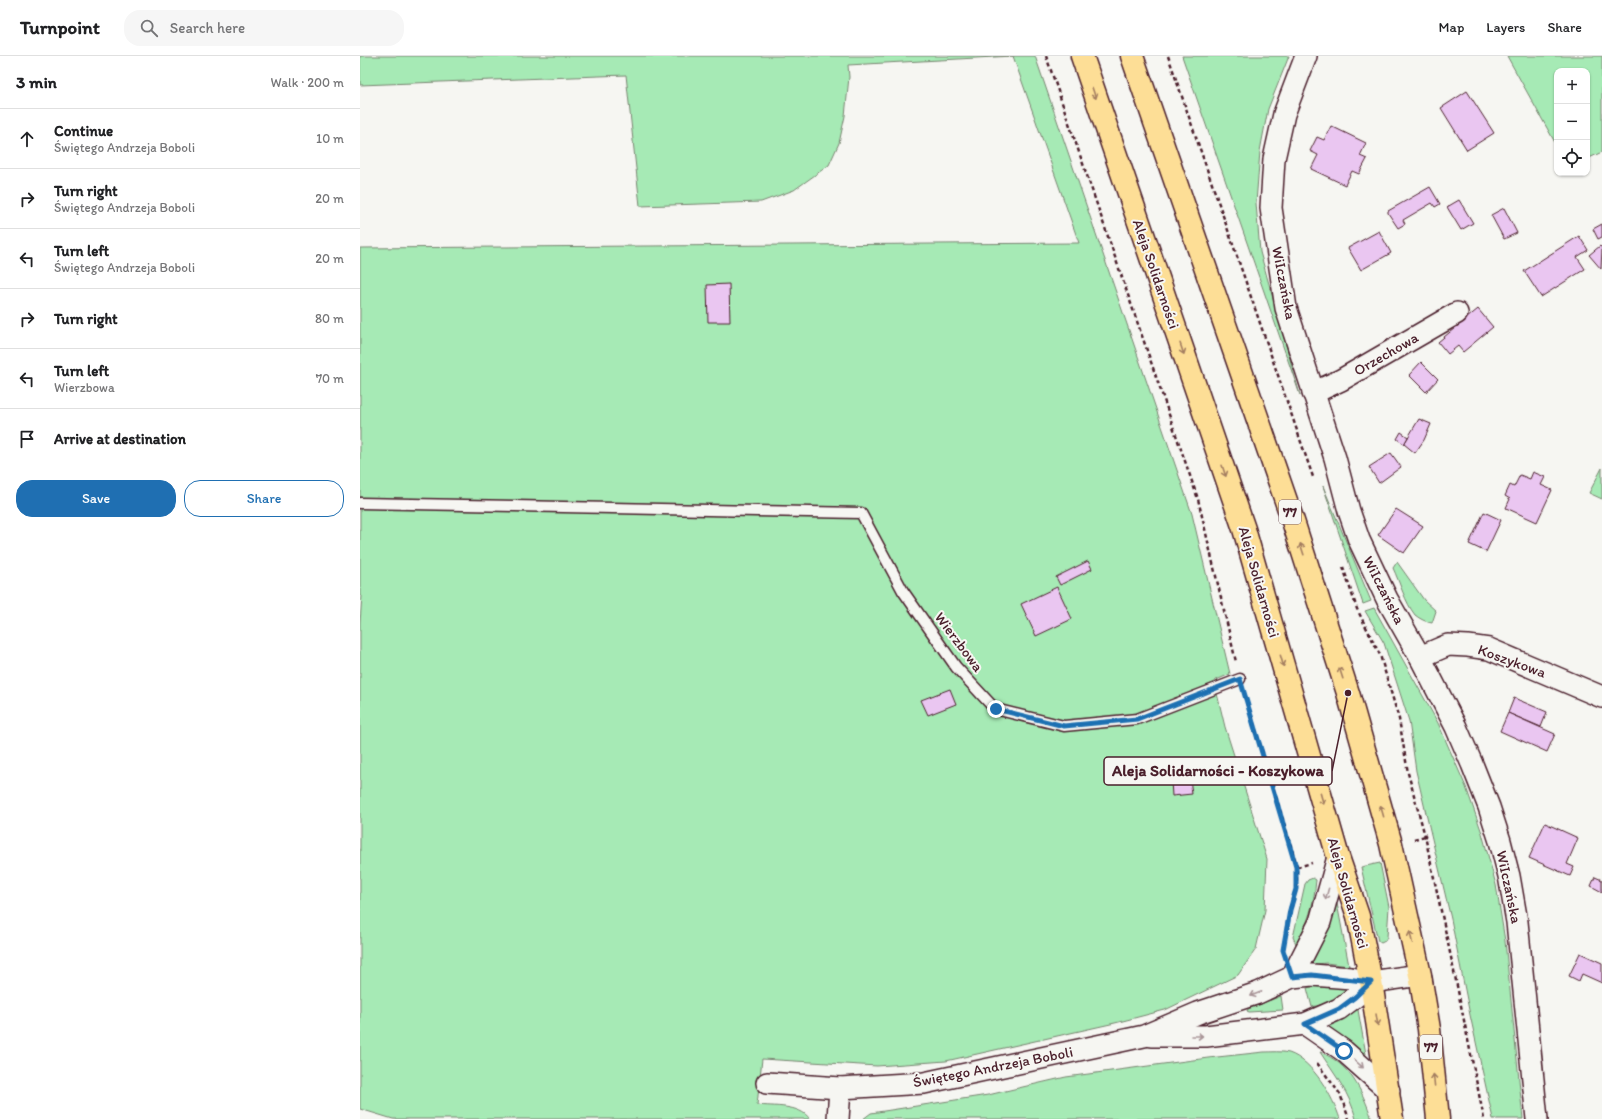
<!DOCTYPE html>
<html lang="en">
<head>
<meta charset="utf-8">
<style>
  :root { --surface:#fff; --page:#f6f6f6; --text:#202124; --muted:#757577; --line:#e0e0e0; --accent:#1f6fb2 }
  body { margin:0; font-family:Itim,sans-serif; background:var(--page); color:var(--text) }
  .controls { position:absolute; right:12px; top:12px; display:grid; overflow:hidden; border-radius:8px; box-shadow:0 1px 3px #0004 }
  .controls button { width:36px; height:36px; display:grid; place-items:center; padding:0; border:0; border-bottom:1px solid var(--line); background:var(--surface); color:var(--text); font:20px sans-serif }
  .stop { position:absolute; width:12px; height:12px; margin:-9px; border:3px solid #1f6fb2; border-radius:50%; background:#fff }
  .stop.end { background:#1f6fb2; border-color:#fff; box-shadow:0 1px 4px #0008 }
  .list { margin:0; padding:0; list-style:none }
  h2 { display:flex; justify-content:space-between; align-items:center; height:52px; margin:0; padding:0 16px; font-size:17px }
  h2 small { font-size:13px; font-weight:400; color:var(--muted) }
  .list li { display:grid; grid-template-columns:26px 1fr auto; gap:12px; align-items:center; box-sizing:border-box; height:60px; padding:0 16px; border-top:1px solid var(--line) }
  .list b { display:block; font-size:15px; white-space:nowrap }
  .list p { margin:0; font-size:13px; white-space:nowrap; color:var(--muted) }
  .list em { font-size:13px; font-style:normal; color:var(--muted) }
  .actions { display:flex; gap:8px; padding:12px 16px }
  .actions a { flex:1; padding:9px 0; border:1px solid var(--accent); border-radius:16px; text-align:center; font-size:14px; color:var(--accent) }
  .actions .main { background:var(--accent); color:#fff }
  .icon { flex:none; width:22px; height:22px; fill:none; stroke:currentColor; stroke-width:2; stroke-linecap:round; stroke-linejoin:round }
  .map { position:relative; flex:none; width:1242px; height:1063px; overflow:hidden }
  header { display:flex; align-items:center; gap:24px; box-sizing:border-box; height:56px; padding:0 20px; background:var(--surface); border-bottom:1px solid var(--line) }
  header strong { font-size:19px }
  nav { display:flex; gap:22px; margin-inline-start:auto; font-size:14px }
  .search { width:280px; height:36px; background:var(--page); display:flex; align-items:center; gap:10px; box-sizing:border-box; padding:0 14px; border-radius:16px; color:var(--muted); font-size:15px }
  main { display:flex }
  aside { flex:1; background:var(--surface) }
  .map>svg:first-child { display:block }
</style>
</head>
<body>
<header>
<strong>Turnpoint</strong>
<div class="search"><svg class="icon" aria-label="search" viewBox="0 0 24 24"><circle cx="10" cy="10" r="6"/><path d="M15 15l6 6"/></svg>Search here</div>
<nav><a>Map</a><a>Layers</a><a>Share</a></nav>
</header>
<main>
<aside>
<h2>3 min<small>Walk · 200 m</small></h2>
<ul class="list">
<li><svg class="icon" aria-label="ahead" viewBox="0 0 24 24"><path d="M12 20V5M6 11l6-6 6 6"/></svg><div><b>Continue</b><p>Świętego Andrzeja Boboli</p></div><em>10 m</em></li>
<li><svg class="icon" aria-label="right" viewBox="0 0 24 24"><path d="M7 20v-9h11M14 6l5 5-5 5"/></svg><div><b>Turn right</b><p>Świętego Andrzeja Boboli</p></div><em>20 m</em></li>
<li><svg class="icon" aria-label="left" viewBox="0 0 24 24"><path d="M17 20v-9H6M10 6l-5 5 5 5"/></svg><div><b>Turn left</b><p>Świętego Andrzeja Boboli</p></div><em>20 m</em></li>
<li><svg class="icon" aria-label="right" viewBox="0 0 24 24"><path d="M7 20v-9h11M14 6l5 5-5 5"/></svg><div><b>Turn right</b></div><em>80 m</em></li>
<li><svg class="icon" aria-label="left" viewBox="0 0 24 24"><path d="M17 20v-9H6M10 6l-5 5 5 5"/></svg><div><b>Turn left</b><p>Wierzbowa</p></div><em>70 m</em></li>
<li><svg class="icon" aria-label="arrive" viewBox="0 0 24 24"><path d="M6 21V4h12l-3 4 3 4H6"/></svg><div><b>Arrive at destination</b></div></li>
</ul>
<div class="actions"><a class="main">Save</a><a>Share</a></div>
</aside>
<div class="map">
<svg width="1242" height="1063" viewBox="0 0 1242 1063">
  <rect width="100%" height="100%" fill="#f6f6f2"/>
  <filter id="ink" filterUnits="userSpaceOnUse"><feTurbulence type="fractalNoise" baseFrequency=".025" numOctaves="2"/><feDisplacementMap in="SourceGraphic" scale="8" xChannelSelector="R" yChannelSelector="G"/><feConvolveMatrix kernelMatrix="1 2 1 2 8 2 1 2 1" color-interpolation-filters="sRGB"/></filter>
  <g filter="url(#ink)">
    <g fill="#a6eab5" stroke="#788470">
      <path d="M0,0h675l157,458 38,160 -16,7 11,46 42,132 -2,51 -9,39 -18,26 -73,35 -50,13 -169,38 -69,5 -115,-7 -5,46c17,2 42,-1 53,14h-417l-33,-10v-486l2,-27h-2v-348l719,-5 -66,-187 -165,9 1,12 -4,39 -6,27 -10,22 -35,25 -33,12 -121,4 -14,-131 -266,10z"/>
      <polygon points="822,0 929,0 908,53 900,95 896,147 900,196 940,339"/>
      <polygon points="1147,0 1242,0 1242,96 1227,103 1227,15 1197,15 1197,90"/>
      <polygon points="1242,412 1242,443 1229,437"/>
      <polygon points="963,430 1011,545 1003,548"/>
      <path d="M1037,506l27,38 12,11 -4,12c-6,-1 -12,-4 -17,-8 -10,-13 -15,-32 -22,-47z"/>
      <polygon points="1014,552 1078,667 1106,731 1122,777 1136,829 1145,885 1163,1063 1133,1063 1110,959 1091,863 1056,715 1049,665 1024,587 1005,555"/>
      <polygon points="1020,807 1029,851 1027,881 1025,885 1021,887 1018,885 1001,811"/>
      <path d="M953,822l3,2c-2,24 -8,44 -20,64l-3,-7 1,-4 11,-49 3,-4z"/>
      <polygon points="976,842 989,910 966,907 947,909"/>
      <path d="M960,929l25,2v4c-7,10 -21,13 -33,16l-5,-19z"/>
      <polygon points="921,940 923,954 889,956 887,955 888,953"/>
      <polygon points="996,954 998,954 1006,998 1004,999 986,983 962,970 981,963"/>
      <path d="M904,996c8,0 17,-1 25,1 24,8 44,44 51,66h-477l8,-6 117,-18 78,-18 142,-19z"/>
      <path d="M960,996c30,12 42,38 52,67h-16c-6,-26 -22,-45 -36,-67z"/>
    </g>
    <g fill="#eac6f1" stroke="#4a1f2b">
      <polygon points="1107,35 1134,77 1107,94 1081,52"/>
      <polygon points="971,70 1006,87 1000,100 1007,103 999,118 992,115 985,129 951,113 958,99 950,95 957,81 964,84"/>
      <polygon points="1070,131 1080,148 1075,151 1072,147 1043,164 1045,168 1038,172 1028,157 1028,155"/>
      <polygon points="1099,144 1113,167 1101,174 1087,151"/>
      <polygon points="1144,152 1157,177 1144,183 1131,159"/>
      <polygon points="1242,168 1242,181 1238,183 1233,173"/>
      <polygon points="1019,175 1031,197 1001,214 988,192"/>
      <polygon points="1219,180 1228,194 1217,201 1225,213 1181,241 1164,215"/>
      <polygon points="1240,190 1242,192 1241,213 1229,199"/>
      <polygon points="369,228 370,266 348,266 347,229"/>
      <polygon points="1118,253 1133,271 1103,296 1098,290 1088,298 1078,286"/>
      <polygon points="1061,306 1078,323 1066,336 1049,319"/>
      <polygon points="1059,363 1071,368 1064,384 1055,397 1044,388"/>
      <polygon points="1041,376 1048,381 1044,388 1037,383"/>
      <polygon points="1031,397 1041,411 1019,427 1009,411"/>
      <polygon points="1173,416 1185,421 1181,429 1192,434 1177,466 1146,452 1150,443 1145,440 1150,429 1154,431 1160,419 1170,423"/>
      <polygon points="1036,453 1063,470 1044,497 1018,479"/>
      <polygon points="1124,456 1141,464 1126,496 1109,488"/>
      <polygon points="728,505 732,513 700,529 696,521"/>
      <polygon points="697,531 712,563 676,580 661,548"/>
      <polygon points="590,633 596,648 568,659 561,644"/>
      <polygon points="1154,642 1187,656 1181,671 1148,657"/>
      <polygon points="1148,657 1195,678 1187,696 1140,675"/>
      <polygon points="830,723 832,738 812,740 811,725"/>
      <polygon points="1185,767 1218,782 1207,808 1214,811 1210,820 1169,802"/>
      <polygon points="1235,821 1242,824 1242,836 1231,830"/>
      <polygon points="1220,897 1242,907 1242,927 1222,918 1219,925 1209,920"/>
    </g>
    <g fill="none" stroke-linecap="round" stroke-linejoin="round">
      <defs>
        <polyline id="service" points="0,447 501,457 543,535 596,611 635,653 704,670 777,663 880,623"/>
        <g id="minor">
          <polyline points="946,0 924,58 914,103 911,152 926,252 975,402 989,455 999,484 1027,543 1060,601 1096,671 1112,708 1129,751 1140,785 1149,820 1157,866 1177,1063"/>
          <polyline points="953,337 981,324 1097,257"/>
          <polyline points="1060,601 1088,589 1108,590 1129,593 1242,641"/>
          <polyline points="932,921 960,866 978,801"/>
          <polyline points="945,968 984,995 1029,1035"/>
          <polyline points="792,980 846,980 945,968 979,953 995,941 1011,926"/>
          <polyline points="407,1027 480,1032"/>
          <polyline points="478,1063 480,1032 564,1027 784,980 838,957 898,937 932,921 952,919 991,922 1011,926 1060,919"/>
        </g>
        <g id="trunk">
          <polyline points="722,0 884,473 978,801 998,860 1011,926 1032,1063"/>
          <polyline points="772,0 932,462 988,637 1031,788 1060,919 1069,973 1078,1063"/>
        </g>
      </defs>
      <use href="#service" stroke="#4a1f2b" stroke-width="13"/>
      <use href="#minor" stroke="#4a1f2b" stroke-width="24"/>
      <use href="#trunk" stroke="#4a1f2b" stroke-width="25"/>
      <g stroke="#4a1f2b" stroke-width="2.5" stroke-dasharray="4 3" stroke-linecap="butt">
        <polyline points="686,0 838,443 876,606"/>
        <polyline points="808,0 953,421"/>
        <polyline points="983,511 997,553 1020,599 1039,663 1048,717 1065,780 1095,920 1124,1063"/>
        <polyline points="885,640 937,811 936,833 930,854 926,878"/>
        <polyline points="1054,783 1065,780"/>
        <polyline points="937,811 952,807"/>
        <polyline points="957,1007 980,1038 989,1063"/>
      </g>
      <use href="#service" stroke="#f6f6f2" stroke-width="10"/>
      <use href="#minor" stroke="#f6f6f2" stroke-width="21"/>
      <use href="#trunk" stroke="#fdde96" stroke-width="22"/>
    </g>
    <defs><path id="oneway-shaft" d="M-6 0H5M1.5-3L5.5 0L1.5 3" fill="none" stroke-width="1.6" stroke-linecap="round" stroke-linejoin="round"/></defs>
    <g stroke="#a47e60">
      <use href="#oneway-shaft" transform="translate(734 37) rotate(71)"/>
      <use href="#oneway-shaft" transform="translate(822 293) rotate(71)"/>
      <use href="#oneway-shaft" transform="translate(864 415) rotate(71)"/>
      <use href="#oneway-shaft" transform="translate(942 493) rotate(-108)"/>
      <use href="#oneway-shaft" transform="translate(922 605) rotate(74)"/>
      <use href="#oneway-shaft" transform="translate(981 617) rotate(-108)"/>
      <use href="#oneway-shaft" transform="translate(962 743) rotate(74)"/>
      <use href="#oneway-shaft" transform="translate(1022 755) rotate(-106)"/>
      <use href="#oneway-shaft" transform="translate(1051 881) rotate(-102)"/>
      <use href="#oneway-shaft" transform="translate(1017 964) rotate(81)"/>
      <use href="#oneway-shaft" transform="translate(1074 1024) rotate(-96)"/>
    </g>
    <g stroke="#a99598">
      <use href="#oneway-shaft" transform="translate(967 838) rotate(106)"/>
      <use href="#oneway-shaft" transform="translate(896 938) rotate(159)"/>
      <use href="#oneway-shaft" transform="translate(837 980)"/>
      <use href="#oneway-shaft" transform="translate(999 1008) rotate(41)"/>
    </g>
  </g>
  <g fill="none" stroke-linecap="round" stroke-linejoin="round" filter="url(#ink)">
    <polyline stroke="#1f6fb2" stroke-width="5" points="636,653 704,670 777,663 880,623 936,811 936,833 930,854 923,894 932,921 952,919 1011,926 995,941 979,953 945,968 984,995"/>
  </g>
  <g text-anchor="middle" stroke-width="4" stroke-linejoin="round" paint-order="stroke">
    <g fill="#f6f6f2" stroke="#7e6067" stroke-width="1">
      <rect x="919" y="444" width="22" height="24" rx="3"/>
      <rect x="1060" y="979" width="22" height="24" rx="3"/>
    </g>
    <g font-size="14" font-weight="bold" fill="#4a1f2b">
      <text x="930" y="461">77</text>
      <text x="1071" y="996">77</text>
    </g>
    <g font-size="15" fill="#4a1f2b" stroke="#f6f6f2">
      <text transform="translate(796 218) rotate(71)" y="5">Aleja Solidarności</text>
      <text transform="translate(924 227) rotate(79)" y="5">WiIczańska</text>
      <text transform="translate(1026 298) rotate(-30)" y="5">Orzechowa</text>
      <text transform="translate(899 526) rotate(74)" y="5">Aleja Solidarności</text>
      <text transform="translate(1024 534) rotate(63)" y="5">WiIczańska</text>
      <text transform="translate(599 586) rotate(53)" y="5">Wierzbowa</text>
      <text transform="translate(1152 605) rotate(20)" y="5">Koszykowa</text>
      <text transform="translate(1149 831) rotate(78)" y="5">WiIczańska</text>
      <text transform="translate(988 837) rotate(74)" y="5">Aleja Solidarności</text>
      <text transform="translate(633 1011) rotate(-11)" y="5">Świętego Andrzeja Boboli</text>
    </g>
  </g>
  <path fill="none" stroke="#4a1f2b" stroke-width="1.5" d="M988 637L972 715"/>
  <circle fill="#4a1f2b" stroke="#f6f6f2" stroke-width="1.5" cx="988" cy="637" r="4"/>
  <rect fill="#f6f6f2" stroke="#4a1f2b" stroke-width="1.5" x="744" y="701" width="228" height="28" rx="4"/>
  <g font-size="16" text-anchor="middle" font-weight="bold" fill="#4a1f2b">
    <text x="858" y="720">Aleja Solidarności - Koszykowa</text>
  </g>
</svg>
<div class="controls">
<button>+</button>
<button>−</button>
<button><svg class="icon" aria-label="locate" viewBox="0 0 24 24"><circle cx="12" cy="12" r="6"/><path d="M12 2v4M12 18v4M2 12h4M18 12h4"/></svg></button>
</div>
<div class="stop" style="left:984px;top:995px"></div>
<div class="stop end" style="left:636px;top:653px"></div>
</div>
</main>
</body>
</html>
